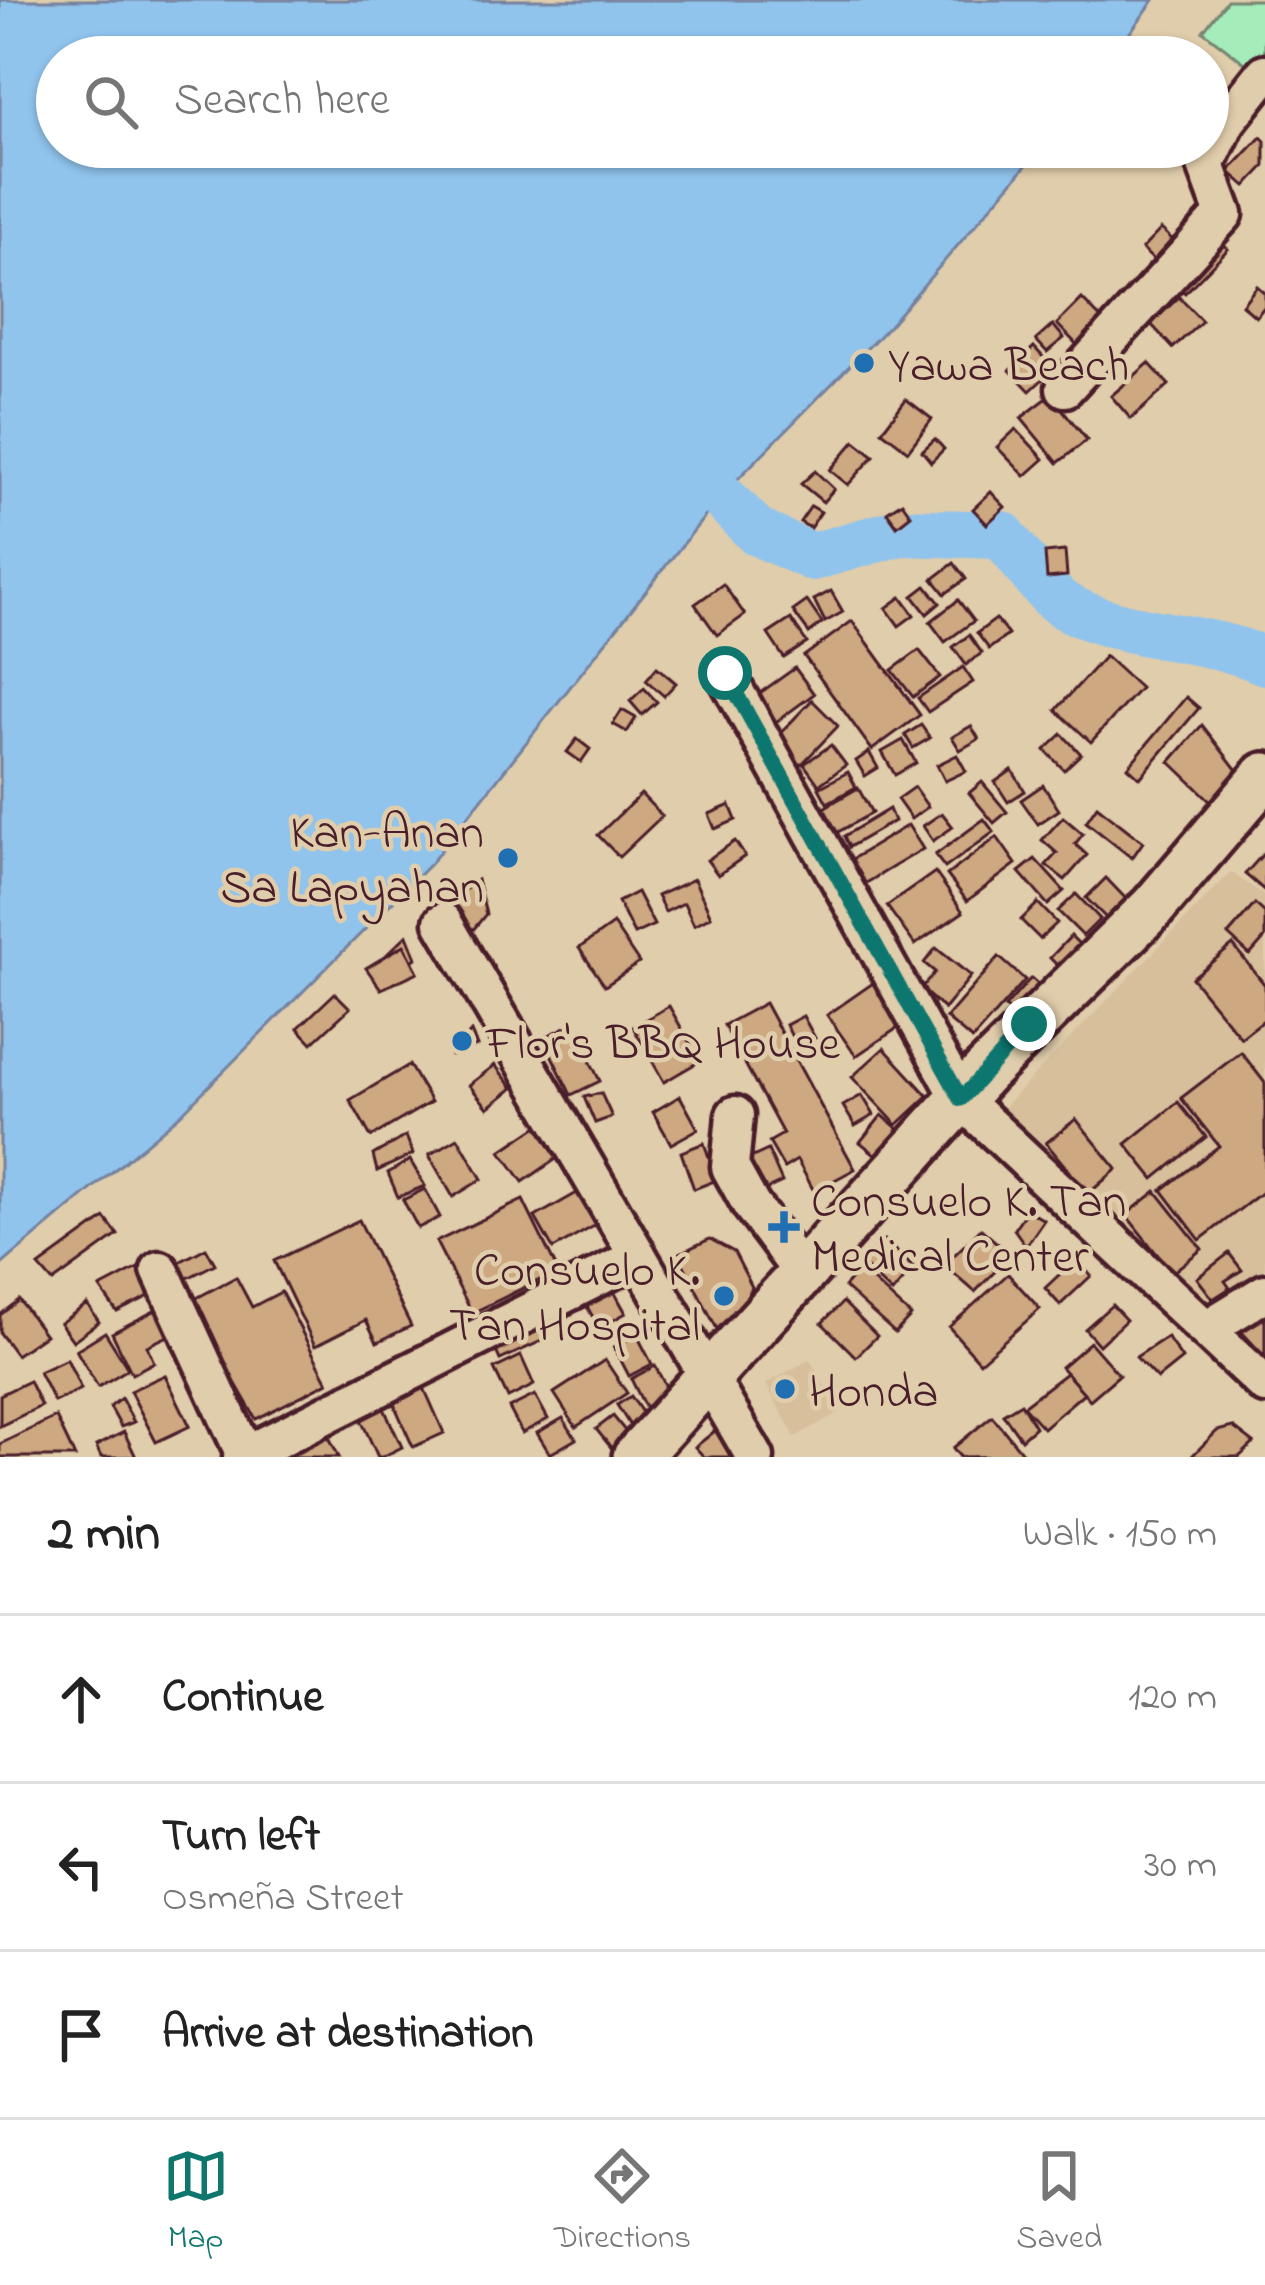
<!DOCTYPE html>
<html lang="en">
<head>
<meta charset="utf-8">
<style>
  :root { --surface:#fff; --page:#f2f2f2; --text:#222; --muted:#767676; --line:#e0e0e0; --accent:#0f766e }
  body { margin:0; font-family:"Indie Flower",sans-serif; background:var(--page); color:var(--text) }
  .stop { position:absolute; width:36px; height:36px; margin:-27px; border:9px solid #0f766e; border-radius:50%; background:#fff }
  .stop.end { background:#0f766e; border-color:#fff; box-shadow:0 3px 12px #0008 }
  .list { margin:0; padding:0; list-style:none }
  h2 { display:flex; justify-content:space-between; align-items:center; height:156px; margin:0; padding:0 48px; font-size:51px }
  h2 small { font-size:39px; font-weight:400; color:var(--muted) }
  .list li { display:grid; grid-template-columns:78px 1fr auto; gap:36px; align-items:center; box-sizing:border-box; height:168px; padding:0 48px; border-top:3px solid var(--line) }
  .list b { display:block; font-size:45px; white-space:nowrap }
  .list p { margin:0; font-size:39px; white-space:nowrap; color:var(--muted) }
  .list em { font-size:39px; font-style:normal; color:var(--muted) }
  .icon { flex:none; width:66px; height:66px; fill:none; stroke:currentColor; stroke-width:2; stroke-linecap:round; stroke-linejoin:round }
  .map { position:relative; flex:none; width:1265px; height:1457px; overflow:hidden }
  .search { position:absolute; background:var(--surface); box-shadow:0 3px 9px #0004; left:36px; right:36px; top:36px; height:132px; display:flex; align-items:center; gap:30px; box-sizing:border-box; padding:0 42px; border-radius:66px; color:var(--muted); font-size:45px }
  .sheet { height:660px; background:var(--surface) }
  nav { display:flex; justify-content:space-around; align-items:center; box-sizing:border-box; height:168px; border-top:3px solid var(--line); background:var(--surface); font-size:33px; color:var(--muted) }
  nav a { display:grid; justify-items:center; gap:6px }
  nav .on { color:var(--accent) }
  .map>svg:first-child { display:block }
</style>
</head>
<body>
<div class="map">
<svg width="1265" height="1457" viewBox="0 0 1265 1457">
  <rect width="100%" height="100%" fill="#e0cdab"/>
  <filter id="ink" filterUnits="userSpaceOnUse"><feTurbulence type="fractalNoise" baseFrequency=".00833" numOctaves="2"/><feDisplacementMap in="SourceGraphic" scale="24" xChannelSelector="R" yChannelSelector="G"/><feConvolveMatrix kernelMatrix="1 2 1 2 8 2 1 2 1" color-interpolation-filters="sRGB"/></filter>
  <g filter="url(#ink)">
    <g fill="#d7bf9c">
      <polygon points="1231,872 1265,896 1265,1273 1210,1308 999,1112"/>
      <polygon points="810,1359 840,1412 795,1437 766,1384"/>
    </g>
    <polygon fill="#a4edbb" stroke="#778673" stroke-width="3" points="1227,0 1265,0 1265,67 1259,74 1203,31"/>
    <polygon fill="#90c4ed" stroke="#74829f" stroke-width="3" points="0,0 1154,0 1112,57 57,57 57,147 1042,147 887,328 721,496 431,863 180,1115 0,1266"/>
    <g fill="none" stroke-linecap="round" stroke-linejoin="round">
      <path stroke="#90c4ed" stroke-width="48" d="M721,496l36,36 55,25 88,-25 102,3c16,19 44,60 63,71 59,32 139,28 200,55"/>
    </g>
    <g fill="#cda881" stroke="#4a1f2b" stroke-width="3">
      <polygon points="1261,137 1265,141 1265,166 1246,186 1229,171"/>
      <polygon points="1161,229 1183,249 1164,270 1142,249"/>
      <polygon points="1216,238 1228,249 1185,293 1173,282"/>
      <polygon points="1257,286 1265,293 1265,306 1256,317 1242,305"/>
      <polygon points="1179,297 1202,321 1173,348 1151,324"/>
      <polygon points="1082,299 1109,327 1084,352 1057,324"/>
      <polygon points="1053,325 1064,338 1047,352 1036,340"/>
      <polygon points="1034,347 1054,369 1030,391 1010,370"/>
      <polygon points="1149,363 1169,385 1131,419 1111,396"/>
      <polygon points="1051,395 1087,440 1058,463 1021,418"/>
      <polygon points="906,399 932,419 908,451 882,431"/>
      <polygon points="1016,429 1044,459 1025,476 997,447"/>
      <polygon points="935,439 944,449 931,462 922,451"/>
      <polygon points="855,441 874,456 848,485 830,470"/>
      <polygon points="815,471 834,489 823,502 801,484"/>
      <polygon points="991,492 1005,507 987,524 973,509"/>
      <polygon points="902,502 911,515 897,526 887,512"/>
      <polygon points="811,506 821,512 810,528 800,522"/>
      <polygon points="1065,551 1067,576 1047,578 1045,553"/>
      <polygon points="954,563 966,579 945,594 933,579"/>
      <polygon points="723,584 745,615 717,635 695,604"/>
      <polygon points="926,586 940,603 927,614 913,596"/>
      <polygon points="831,591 843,612 825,622 814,600"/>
      <polygon points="901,597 914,615 899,626 886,608"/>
      <polygon points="958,600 974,621 945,642 930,622"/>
      <polygon points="807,601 822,623 809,633 793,611"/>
      <polygon points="791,619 807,643 784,658 768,634"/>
      <polygon points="996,619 1008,635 989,649 977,633"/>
      <polygon points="852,621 920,715 872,750 804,656"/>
      <polygon points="969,635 982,653 966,665 953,647"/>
      <polygon points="919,650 940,677 913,697 892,670"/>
      <polygon points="1105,656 1140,688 1091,742 1056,710"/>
      <polygon points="657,667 676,683 664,696 646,680"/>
      <polygon points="963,667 973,682 928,712 918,698"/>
      <polygon points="795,668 814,694 776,722 757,695"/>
      <polygon points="644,688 657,702 642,715 630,701"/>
      <polygon points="1186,697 1199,708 1140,778 1128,767"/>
      <polygon points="812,700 838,726 801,765 774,740"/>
      <polygon points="622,710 636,718 627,732 613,724"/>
      <polygon points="921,725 930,738 913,748 905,735"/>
      <polygon points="1202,725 1240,774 1215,805 1170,762"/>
      <polygon points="971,726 979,739 960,750 952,737"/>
      <polygon points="1062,734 1081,754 1064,770 1045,750"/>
      <polygon points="577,739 590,749 581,762 567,752"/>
      <polygon points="903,740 916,763 895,775 882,752"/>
      <polygon points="831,745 846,765 819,785 804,764"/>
      <polygon points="869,752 878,768 865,776 856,761"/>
      <polygon points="957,755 966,771 945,781 937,765"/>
      <polygon points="1012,770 1025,791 1008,802 995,782"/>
      <polygon points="848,772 856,787 827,803 819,788"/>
      <polygon points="982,782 1007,812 994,823 969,793"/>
      <polygon points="1043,785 1059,810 1038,824 1021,800"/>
      <polygon points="914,787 928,807 911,819 897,799"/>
      <polygon points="858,788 872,813 829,837 815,813"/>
      <polygon points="641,794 662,816 619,857 598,835"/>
      <polygon points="730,805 736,820 715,829 709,814"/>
      <polygon points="1097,806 1143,842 1132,858 1086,822"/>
      <polygon points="889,809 894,821 849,847 844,836"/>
      <polygon points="942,813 953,827 933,841 923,826"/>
      <polygon points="1063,817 1083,834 1075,844 1087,855 1065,880 1046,865 1057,853 1042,840"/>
      <polygon points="984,819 994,832 945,868 935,855"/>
      <polygon points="908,825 923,849 858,888 844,864"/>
      <polygon points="997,837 1016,864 967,901 947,875"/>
      <polygon points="735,841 745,856 718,875 707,860"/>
      <polygon points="1265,852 1265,891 1245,874"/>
      <polygon points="1035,859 1064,891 1048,905 1019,872"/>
      <polygon points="935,872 963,912 915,945 887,906"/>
      <polygon points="1106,878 1128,901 1108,920 1086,898"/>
      <polygon points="694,879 711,916 694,925 684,903 665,912 657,896"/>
      <polygon points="477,880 486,914 473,930 449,902"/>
      <polygon points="637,892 654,925 634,934 618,902"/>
      <polygon points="1076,894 1100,919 1083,936 1058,911"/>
      <polygon points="1038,903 1057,923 1040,939 1021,920"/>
      <polygon points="1255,904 1265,913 1265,938 1250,955 1228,935"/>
      <polygon points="613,924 639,963 605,986 579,948"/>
      <polygon points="407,935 416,958 392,977 379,962"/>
      <polygon points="1071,936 1083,948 1062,970 1050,958"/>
      <polygon points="404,945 418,972 381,989 366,968"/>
      <polygon points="1233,945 1265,985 1265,1019 1241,1038 1192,978"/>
      <polygon points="936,948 971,976 944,1009 921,989 935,972 924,963"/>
      <polygon points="999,957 1025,980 972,1040 946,1018"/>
      <polygon points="1031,978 1048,993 1023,1022 1005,1007"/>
      <polygon points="873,983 902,1025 856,1056 827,1015"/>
      <polygon points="335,993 350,1008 312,1043 298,1028"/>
      <polygon points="765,1003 855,1169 814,1191 797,1160 784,1168 769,1142 783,1134 724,1025"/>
      <polygon points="669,1006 700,1061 664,1082 633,1027"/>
      <polygon points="803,1016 815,1038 797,1047 786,1025"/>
      <polygon points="572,1024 600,1081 571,1095 543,1038"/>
      <polygon points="471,1032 477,1046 450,1056"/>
      <polygon points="884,1048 928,1096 897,1125 852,1077"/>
      <polygon points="1241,1052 1265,1083 1265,1190 1200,1240 1162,1190 1219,1146 1181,1098"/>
      <polygon points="409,1065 431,1102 371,1137 350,1100"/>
      <polygon points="495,1065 513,1088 488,1108 469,1085"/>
      <polygon points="601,1093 612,1117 595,1123 584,1097"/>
      <polygon points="862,1095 874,1115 855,1126 843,1106"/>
      <polygon points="680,1096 698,1129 671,1144 653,1112"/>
      <polygon points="1178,1102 1206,1137 1154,1179 1126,1144"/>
      <polygon points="882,1115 908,1137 886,1163 860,1142"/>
      <polygon points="1076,1119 1117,1169 1088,1194 1046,1143"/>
      <polygon points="538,1126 559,1157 523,1182 501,1151"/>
      <polygon points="406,1136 413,1154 377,1171 373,1155"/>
      <polygon points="458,1138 482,1179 453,1197 429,1155"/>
      <polygon points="704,1143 717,1180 694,1189 681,1152"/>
      <polygon points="768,1150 782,1182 752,1196 738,1164"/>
      <polygon points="410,1160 425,1186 398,1197 388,1173"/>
      <polygon points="425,1189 440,1217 418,1228 403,1200"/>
      <polygon points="1156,1191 1202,1249 1172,1273 1126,1215"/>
      <polygon points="577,1193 596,1225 553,1249 535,1217"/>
      <polygon points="523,1200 558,1271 472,1313 436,1242"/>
      <polygon points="1027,1210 1044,1220 1026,1246 1014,1229"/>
      <polygon points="105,1218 118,1235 53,1282 39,1266"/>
      <polygon points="359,1220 411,1326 377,1342 366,1320 315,1346 274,1261"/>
      <polygon points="981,1229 1011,1255 975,1292 944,1265"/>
      <polygon points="710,1239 734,1252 752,1287 744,1304 759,1319 729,1352 678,1254"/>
      <polygon points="884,1240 914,1268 892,1293 861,1264"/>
      <polygon points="206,1248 215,1264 178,1283 170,1267"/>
      <polygon points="1229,1253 1242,1270 1225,1281 1230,1288 1213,1299 1197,1278"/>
      <polygon points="1076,1259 1091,1276 1060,1305 1045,1288"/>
      <polygon points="142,1266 157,1292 117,1312 100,1288"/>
      <polygon points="860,1269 911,1316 895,1333 844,1287"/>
      <polygon points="1008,1274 1040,1309 980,1362 949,1327"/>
      <polygon points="236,1277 252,1307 281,1292 328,1382 256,1419 189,1302"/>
      <polygon points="612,1288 626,1313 599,1328 585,1303"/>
      <polygon points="19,1300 45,1335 16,1355 0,1333 0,1315"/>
      <polygon points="843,1302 877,1336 856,1357 822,1323"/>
      <polygon points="87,1304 99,1322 73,1341 60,1323"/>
      <polygon points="1112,1305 1126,1320 1099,1345 1085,1329"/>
      <polygon points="1265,1307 1265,1357 1240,1330"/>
      <polygon points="160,1308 172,1334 147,1346 154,1362 132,1374 112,1333"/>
      <polygon points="539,1318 548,1338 500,1360 491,1340"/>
      <polygon points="105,1332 128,1369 98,1387 76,1350"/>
      <polygon points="637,1335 652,1364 629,1376 614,1347"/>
      <polygon points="1167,1337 1182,1359 1157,1379 1136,1357"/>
      <polygon points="1090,1342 1119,1375 1090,1400 1061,1367"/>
      <polygon points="521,1356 534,1385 508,1398 494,1369"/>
      <polygon points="67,1359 81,1389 54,1402 39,1372"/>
      <polygon points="605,1360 627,1393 576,1427 554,1393"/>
      <polygon points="655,1366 670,1394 645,1407 631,1379"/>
      <polygon points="1066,1373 1084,1393 1043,1428 1023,1406"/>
      <polygon points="165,1375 190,1426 156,1442 130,1391"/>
      <polygon points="29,1381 41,1406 0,1426 0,1395"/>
      <polygon points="421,1381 444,1433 413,1447 390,1395"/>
      <polygon points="535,1395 548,1419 522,1433 509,1408"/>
      <polygon points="631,1396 649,1423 634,1432 617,1405"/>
      <polygon points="121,1398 134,1422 121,1427 110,1407"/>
      <polygon points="380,1400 402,1447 382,1457 378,1457 357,1411"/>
      <polygon points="1021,1403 1035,1427 1021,1439 1003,1414"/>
      <polygon points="613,1416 634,1442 617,1455 596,1429"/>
      <polygon points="992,1416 1025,1456 960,1457 953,1448"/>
      <polygon points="56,1417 75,1457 0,1457 0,1444"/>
      <polygon points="563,1418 576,1439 550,1454 537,1433"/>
      <polygon points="1233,1427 1254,1443 1239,1457 1191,1457 1217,1431"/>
      <polygon points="325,1429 339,1457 281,1457"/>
      <polygon points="716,1430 739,1457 704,1457 695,1447"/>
      <polygon points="124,1432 136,1457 101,1457 96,1446"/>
    </g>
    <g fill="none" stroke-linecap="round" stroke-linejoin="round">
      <defs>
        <g id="minor">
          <polyline points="1065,388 1224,214 1206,165 1227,121 1265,73"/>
          <polyline points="725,673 961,1099 1265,1385"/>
          <polyline points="443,922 755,1457"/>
          <polyline points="735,1115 730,1167 751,1205 804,1275"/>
          <polyline points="160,1270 246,1457"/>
          <polyline points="1206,1329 1265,1293"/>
          <polyline points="242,1457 638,1257"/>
        </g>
        <polyline id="major" points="636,1457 985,1072 1153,907 1265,776"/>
      </defs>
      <use href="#minor" stroke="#4a1f2b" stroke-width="45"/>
      <use href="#major" stroke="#4a1f2b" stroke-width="54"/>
      <use href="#minor" stroke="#e0cdab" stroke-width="36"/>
      <use href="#major" stroke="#e0cdab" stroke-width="45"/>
    </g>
  </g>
  <g fill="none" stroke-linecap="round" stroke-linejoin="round" filter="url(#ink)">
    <polyline stroke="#0f766e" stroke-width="15" points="725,673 961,1099 1029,1024"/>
  </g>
  <g fill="#1f6fb2" stroke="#e0cdab" stroke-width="4.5">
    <circle cx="864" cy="363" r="12"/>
    <circle cx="508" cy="858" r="12"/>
    <circle cx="462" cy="1041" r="12"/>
    <path d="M778 1209h12v12h12v12h-12v12h-12v-12h-12v-12h12z"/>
    <circle cx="724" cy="1296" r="12"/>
    <circle cx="785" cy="1389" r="12"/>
  </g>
  <g text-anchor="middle" stroke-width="9" stroke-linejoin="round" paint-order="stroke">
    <g font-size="48" fill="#4a1f2b" stroke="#e0cdab" text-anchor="start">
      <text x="888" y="380">Yawa Beach</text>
      <text x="484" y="847" text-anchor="end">Kan-Anan<tspan x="484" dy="55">Sa Lapyahan</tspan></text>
      <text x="486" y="1058">Flor's BBQ House</text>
      <text x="811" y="1216">Consuelo K. Tan<tspan x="811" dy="55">Medical Center</tspan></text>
      <text x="700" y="1285" text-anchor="end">Consuelo K.<tspan x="700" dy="55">Tan Hospital</tspan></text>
      <text x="809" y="1406">Honda</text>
    </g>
  </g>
</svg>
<div class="stop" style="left:725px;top:673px"></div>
<div class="stop end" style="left:1029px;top:1024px"></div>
<div class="search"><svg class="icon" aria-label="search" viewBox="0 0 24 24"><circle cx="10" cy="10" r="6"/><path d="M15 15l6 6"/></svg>Search here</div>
</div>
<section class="sheet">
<h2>2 min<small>Walk · 150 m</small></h2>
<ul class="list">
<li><svg class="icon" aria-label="ahead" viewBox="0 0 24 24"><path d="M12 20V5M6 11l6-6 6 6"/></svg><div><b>Continue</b></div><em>120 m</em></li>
<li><svg class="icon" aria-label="left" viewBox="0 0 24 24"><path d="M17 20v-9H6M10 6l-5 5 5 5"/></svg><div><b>Turn left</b><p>Osmeña Street</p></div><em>30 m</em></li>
<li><svg class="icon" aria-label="arrive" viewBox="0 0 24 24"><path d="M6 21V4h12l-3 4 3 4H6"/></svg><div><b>Arrive at destination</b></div></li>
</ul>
</section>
<nav>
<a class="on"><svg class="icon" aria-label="map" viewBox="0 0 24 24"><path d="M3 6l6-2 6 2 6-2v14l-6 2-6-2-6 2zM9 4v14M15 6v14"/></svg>Map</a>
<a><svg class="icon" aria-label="directions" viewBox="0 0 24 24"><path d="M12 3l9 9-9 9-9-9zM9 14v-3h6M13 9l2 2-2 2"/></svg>Directions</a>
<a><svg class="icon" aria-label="saved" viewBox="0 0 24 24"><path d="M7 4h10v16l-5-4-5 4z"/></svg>Saved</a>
</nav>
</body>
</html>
